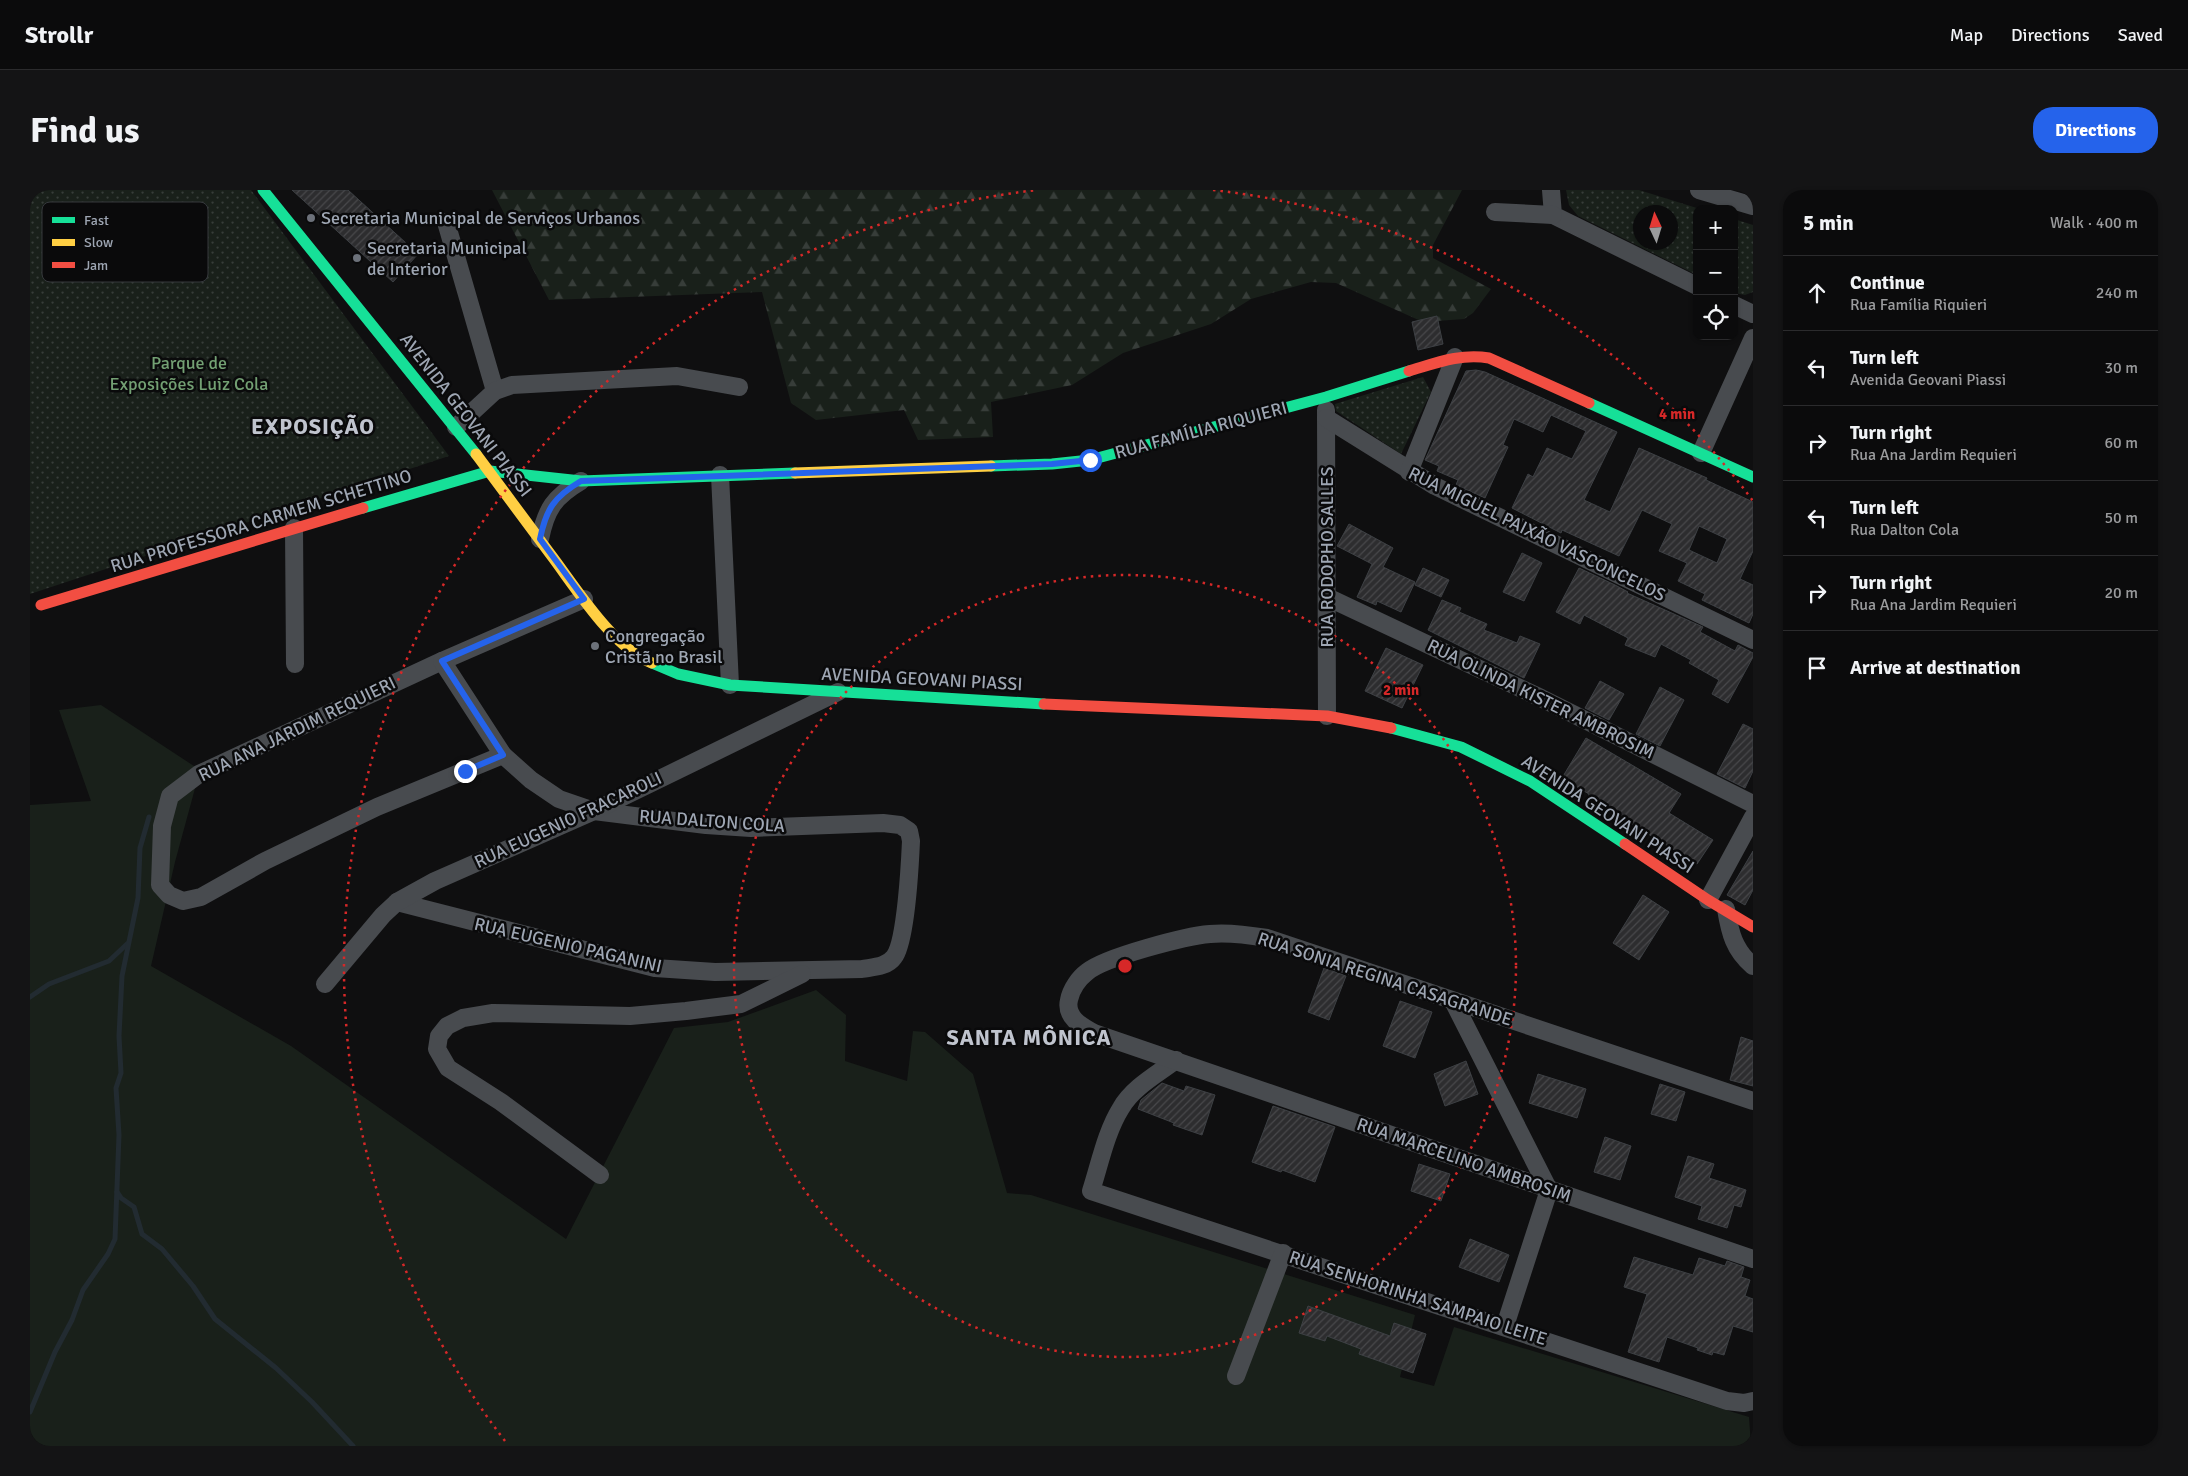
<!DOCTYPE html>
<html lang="en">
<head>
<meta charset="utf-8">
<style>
  :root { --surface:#0b0b0c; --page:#141415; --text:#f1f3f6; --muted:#9a9b9d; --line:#2b2b2d; --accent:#2563eb }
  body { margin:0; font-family:Signika,sans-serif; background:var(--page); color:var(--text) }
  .controls { position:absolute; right:15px; top:15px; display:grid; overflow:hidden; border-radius:10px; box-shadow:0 1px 4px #0004 }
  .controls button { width:45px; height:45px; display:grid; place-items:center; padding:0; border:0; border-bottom:1px solid var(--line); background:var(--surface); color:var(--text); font:25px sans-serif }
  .compass { position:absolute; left:1603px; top:15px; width:45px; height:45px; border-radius:50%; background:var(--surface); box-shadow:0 1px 4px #0004; rotate:356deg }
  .stop { position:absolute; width:15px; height:15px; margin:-11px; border:4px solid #2563eb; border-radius:50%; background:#fff }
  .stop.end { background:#2563eb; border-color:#fff; box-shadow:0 1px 5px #0008 }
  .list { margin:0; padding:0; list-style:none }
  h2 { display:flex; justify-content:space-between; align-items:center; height:65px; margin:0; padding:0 20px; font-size:21px }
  h2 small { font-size:16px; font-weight:400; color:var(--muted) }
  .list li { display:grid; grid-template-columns:32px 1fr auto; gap:15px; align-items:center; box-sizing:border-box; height:75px; padding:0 20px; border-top:1px solid var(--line) }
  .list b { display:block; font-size:19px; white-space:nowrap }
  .list p { margin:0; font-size:16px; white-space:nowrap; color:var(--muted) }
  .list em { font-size:16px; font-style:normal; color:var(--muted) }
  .icon { flex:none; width:28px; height:28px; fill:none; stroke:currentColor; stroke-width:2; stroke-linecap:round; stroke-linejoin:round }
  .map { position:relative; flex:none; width:1723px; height:1256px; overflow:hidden; border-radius:20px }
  header { display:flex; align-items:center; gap:30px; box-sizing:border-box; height:70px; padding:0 25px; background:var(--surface); border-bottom:1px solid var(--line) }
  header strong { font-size:24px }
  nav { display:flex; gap:28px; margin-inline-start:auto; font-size:18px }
  .intro { display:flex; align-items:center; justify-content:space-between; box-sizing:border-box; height:120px; padding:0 30px }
  h1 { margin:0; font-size:35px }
  .button { padding:12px 22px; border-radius:20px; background:var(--accent); color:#fff; font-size:18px; font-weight:700 }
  main { display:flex; gap:30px; padding:0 30px }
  aside { flex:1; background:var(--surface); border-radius:20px; box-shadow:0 1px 4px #0004 }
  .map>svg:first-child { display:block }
</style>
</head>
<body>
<header>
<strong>Strollr</strong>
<nav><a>Map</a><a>Directions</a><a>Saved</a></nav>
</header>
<div class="intro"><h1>Find us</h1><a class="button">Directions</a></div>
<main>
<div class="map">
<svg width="1723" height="1256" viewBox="0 0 1723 1256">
  <defs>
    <pattern id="forest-firs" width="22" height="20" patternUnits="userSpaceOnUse" patternTransform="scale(1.25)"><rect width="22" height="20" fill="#19201a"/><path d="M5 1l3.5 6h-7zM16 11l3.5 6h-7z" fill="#373d39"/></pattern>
    <pattern id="park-dots" width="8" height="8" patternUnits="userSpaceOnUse" patternTransform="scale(1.25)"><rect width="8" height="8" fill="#19201a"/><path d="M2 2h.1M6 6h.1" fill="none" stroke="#373d39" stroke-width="1.8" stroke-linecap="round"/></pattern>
    <pattern id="building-hatch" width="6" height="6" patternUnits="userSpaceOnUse" patternTransform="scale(1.25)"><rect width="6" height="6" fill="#2d2d2f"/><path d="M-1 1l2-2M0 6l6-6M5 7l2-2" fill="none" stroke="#48484b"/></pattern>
  </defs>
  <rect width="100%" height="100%" fill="#0f0f10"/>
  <polygon fill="#19201a" points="71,515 170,580 145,672 121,776 261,856 536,1049 644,838 698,832 786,800 816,825 815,871 877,891 883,841 895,842 943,884 977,1003 1001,1005 1385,1125 1370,1187 1404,1196 1424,1137 1719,1227 1721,1256 0,1256 0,615 61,611 29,520"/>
  <polygon fill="url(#forest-firs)" points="462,0 1432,0 1403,55 1403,68 1461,99 1443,123 1434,129 1393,132 1306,93 1281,92 1221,109 1181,134 1093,163 1042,195 961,212 963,247 888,250 874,220 786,230 761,213 732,102 519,110"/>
  <g fill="url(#park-dots)" fill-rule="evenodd">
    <polygon points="0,0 221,0 419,266 0,404"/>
    <path d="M1536,0h73l61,19h-3v66l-119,-59 -9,-11zM1640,22v30h-30v-30z"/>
    <polygon points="1704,29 1723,35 1723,102 1715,105 1704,103"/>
    <polygon points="1393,187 1401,202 1371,264 1306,221 1305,214"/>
  </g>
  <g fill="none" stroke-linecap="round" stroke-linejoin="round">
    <g stroke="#222b31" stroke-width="5">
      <polyline points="0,807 19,794 79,771 97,754"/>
      <polyline points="87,1002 91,1008 104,1017 112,1044 132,1059 163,1096 185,1129 246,1178 282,1212 323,1256"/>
      <polyline points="0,1222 25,1162 42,1130 53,1100 78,1064 85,1049 89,945 86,898 91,883 89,846 92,786 108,708 110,658 119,627"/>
    </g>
  </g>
  <g fill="url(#building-hatch)" stroke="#3d4044" fill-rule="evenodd">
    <polygon points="262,0 318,0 388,64 363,92"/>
    <polygon points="1407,126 1413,154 1388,160 1382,132"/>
    <path d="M1446,180l9,2 132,60 -33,68 26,12 29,-64 68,30 -1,2 47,22v49l-13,28 13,6v29l-4,9 -47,-23 3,-6 -27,-13 9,-18 -28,-12 13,-27 -30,-14 -23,46 -57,-26 -1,3 -49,-25 16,-34 5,3 14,-29 25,11 14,-28 -35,-16 -8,17 -29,-13 -11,26 5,2 -23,51 -29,-13 2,-5 -21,-9 2,-5 -14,-6 41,-89zM1669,336l28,13 -10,24 -28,-13z"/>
    <polygon points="1319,334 1363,358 1353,377 1385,392 1371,422 1347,411 1346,415 1327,407 1342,374 1307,356"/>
    <polygon points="1492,363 1512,373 1494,411 1473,402"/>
    <polygon points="1393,378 1419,390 1411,407 1385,395"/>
    <polygon points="1549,378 1585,395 1598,402 1597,403 1673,437 1670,442 1705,461 1708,455 1723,463 1723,467 1698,513 1682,504 1689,490 1659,473 1661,470 1631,454 1625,467 1595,455 1598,448 1554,425 1550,434 1526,422"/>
    <polygon points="1412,410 1431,418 1429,422 1457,434 1454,440 1487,453 1490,446 1510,454 1494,488 1398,440"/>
    <polygon points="1356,458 1393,475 1372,518 1335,501"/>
    <polygon points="1570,491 1594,504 1579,530 1555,518"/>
    <polygon points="1630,497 1654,510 1630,556 1606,544"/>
    <polygon points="1713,534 1723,539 1723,581 1715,598 1687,584"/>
    <polygon points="1556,548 1651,604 1639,623 1683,650 1667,674 1558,607 1559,604 1532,588"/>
    <polygon points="1723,661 1723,700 1715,715 1697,705"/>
    <polygon points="1613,705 1639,722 1609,770 1583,753"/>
    <polygon points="1294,778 1316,786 1299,830 1278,822"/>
    <polygon points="1370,811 1402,822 1385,868 1353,856"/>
    <polygon points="1711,847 1723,851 1723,896 1700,890"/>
    <polygon points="1436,871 1448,904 1415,916 1404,884"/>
    <polygon points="1508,884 1556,899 1547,928 1499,913"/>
    <polygon points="1132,893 1154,901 1156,896 1185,905 1172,945 1143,935 1144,933 1108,919 1111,910"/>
    <polygon points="1630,894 1655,902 1646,931 1621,924"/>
    <polygon points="1243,916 1305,937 1285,992 1252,980 1251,982 1222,972"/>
    <polygon points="1575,947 1601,956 1590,990 1564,982"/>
    <polygon points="1658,966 1684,974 1679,988 1716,1000 1711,1017 1704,1015 1697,1038 1668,1029 1672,1016 1645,1007"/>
    <polygon points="1389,974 1420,984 1411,1011 1381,1001"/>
    <polygon points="1440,1049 1479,1065 1469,1092 1429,1077"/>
    <polygon points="1604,1067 1663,1085 1669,1068 1695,1076 1697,1071 1714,1077 1711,1087 1720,1090 1715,1106 1723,1109 1723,1142 1703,1136 1694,1165 1683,1162 1682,1165 1667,1160 1668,1158 1637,1147 1629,1172 1598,1162 1617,1104 1594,1097"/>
    <polygon points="1278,1116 1360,1146 1364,1133 1396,1144 1383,1183 1329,1164 1331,1159 1297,1146 1295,1151 1269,1143"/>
  </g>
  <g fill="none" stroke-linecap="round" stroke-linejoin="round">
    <g stroke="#484b4f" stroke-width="18">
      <polyline points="1521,0 1523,25 1667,96"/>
      <polyline points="1669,0 1723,16"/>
      <polyline points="1465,22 1523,25"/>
      <polyline points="416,32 465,201"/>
      <polyline points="1704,115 1723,124"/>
      <polyline points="1296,220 1297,526"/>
      <polyline points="1296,228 1405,296 1723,450"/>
      <polyline points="426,237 465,201 482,195 647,186 709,197"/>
      <polyline points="1671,263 1723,148"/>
      <polyline points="1379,282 1425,167"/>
      <polyline points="690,285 700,495"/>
      <polyline points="264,338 265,474"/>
      <path d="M510,349c6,-30 14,-42 41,-58"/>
      <polyline points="1297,407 1511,508 1723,614"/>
      <polyline points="473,565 347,617 235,671 171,707 153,711 139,705 130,695 132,636 140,606 169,584 412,471 554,409"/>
      <polyline points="1678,710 1723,627"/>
      <path d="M367,712l258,66 60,4 147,-3c11,-2 25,-2 32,-12 12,-15 16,-94 17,-116l-2,-10 -9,-6 -17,-2 -132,5 -45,-3 -112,-14 -35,-12 -28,-19 -28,-25 -61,-94"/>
      <path d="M1696,719c4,24 8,41 27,57"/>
      <polyline points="295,794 353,725 367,712 405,691 564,621 808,502"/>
      <polyline points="1423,811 1519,1000 1475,1136"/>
      <path d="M1146,870c-18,14 -43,27 -55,48 -15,24 -21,55 -30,83l636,210 17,2 9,-2"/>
      <path d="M1723,911l-486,-163c-18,-3 -38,-6 -57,-4 -24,2 -105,23 -123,38 -8,6 -16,17 -18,28 -4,17 12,26 25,33l659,226"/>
      <polyline points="570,985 471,912 418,878 407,859 409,846 417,836 433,828 463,823 600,826 656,821 711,814 772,784"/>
      <polyline points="1206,1186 1253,1063"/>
    </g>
    <g stroke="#16e098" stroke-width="11">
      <polyline points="233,0 446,264"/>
      <polyline points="1559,213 1723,287"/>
      <polyline points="961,276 1022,274 1060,270 1296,207 1379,181"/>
      <polyline points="333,318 460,281 551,291 765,283"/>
      <polyline points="622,473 648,484 700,495 1014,514"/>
      <polyline points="1361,538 1431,557 1500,591 1595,654"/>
    </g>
    <g stroke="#ffcf43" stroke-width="11">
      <path d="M446,264c25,34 50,67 75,101 25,33 62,93 101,108"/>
      <polyline points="765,283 961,276"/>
    </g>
    <g stroke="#f24e42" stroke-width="11">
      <path d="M1379,181c27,-8 52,-18 80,-13l100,45"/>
      <polyline points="11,415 333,318"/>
      <polyline points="1014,514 1297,526 1361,538"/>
      <polyline points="1595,654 1678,710 1723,737"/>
    </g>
  </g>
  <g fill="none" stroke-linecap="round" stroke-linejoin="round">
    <path stroke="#2563eb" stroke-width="6" d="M435,581l38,-16 -61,-94 142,-62 -44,-60c6,-30 14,-42 41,-58l471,-17 38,-4"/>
  </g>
  <g fill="none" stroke="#d62828" stroke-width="2.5" stroke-dasharray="2.5 5">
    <circle cx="1095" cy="776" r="391"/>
    <path d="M475 1251A781 781 0 0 1 1007 0M1183 0A781 781 0 0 1 1723 311"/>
  </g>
  <g fill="#6c717a" stroke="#0a0a0b" stroke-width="2">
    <circle cx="281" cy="28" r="5"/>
    <circle cx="327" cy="68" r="5"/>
    <circle cx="565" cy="456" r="5"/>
  </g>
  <g text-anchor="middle" stroke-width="5" stroke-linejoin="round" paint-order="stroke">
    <g font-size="18" fill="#9ea6b3" stroke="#0a0a0b" text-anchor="start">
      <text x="291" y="34">Secretaria Municipal de Serviços Urbanos</text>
      <text x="337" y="64">Secretaria Municipal<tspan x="337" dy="21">de Interior</tspan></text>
      <text x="575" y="452">Congregação<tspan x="575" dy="21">Cristã no Brasil</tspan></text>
    </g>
    <g font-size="18" fill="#73a073" stroke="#0a0a0b">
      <text x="159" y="179">Parque de<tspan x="159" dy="21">Exposições Luiz Cola</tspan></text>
    </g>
    <g font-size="18" fill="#9ea6b3" stroke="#0a0a0b">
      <text transform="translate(436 225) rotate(52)" y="6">AVENIDA GEOVANI PIASSI</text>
      <text transform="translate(1171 240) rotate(-15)" y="6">RUA FAMÍLIA RIQUIERI</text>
      <text transform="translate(231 331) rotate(-17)" y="6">RUA PROFESSORA CARMEM SCHETTINO</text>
      <text transform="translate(1507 344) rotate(26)" y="6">RUA MIGUEL PAIXÃO VASCONCELOS</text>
      <text transform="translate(1297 367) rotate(-90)" y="6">RUA RODOPHO SALLES</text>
      <text transform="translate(892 489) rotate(3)" y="6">AVENIDA GEOVANI PIASSI</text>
      <text transform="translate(1511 509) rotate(26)" y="6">RUA OLINDA KISTER AMBROSIM</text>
      <text transform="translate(267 539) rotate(-26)" y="6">RUA ANA JARDIM REQUIERI</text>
      <text transform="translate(1578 624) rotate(33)" y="6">AVENIDA GEOVANI PIASSI</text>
      <text transform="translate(538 630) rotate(-25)" y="6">RUA EUGENIO FRACAROLI</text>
      <text transform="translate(682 631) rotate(4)" y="6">RUA DALTON COLA</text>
      <text transform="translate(538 755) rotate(13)" y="6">RUA EUGENIO PAGANINI</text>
      <text transform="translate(1355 789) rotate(18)" y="6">RUA SONIA REGINA CASAGRANDE</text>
      <text transform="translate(1434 970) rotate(19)" y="6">RUA MARCELINO AMBROSIM</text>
      <text transform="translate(1388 1108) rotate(18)" y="6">RUA SENHORINHA SAMPAIO LEITE</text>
    </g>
    <g font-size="22" font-weight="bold" letter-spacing="1" fill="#c0c4ce" stroke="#0a0a0b">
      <text x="283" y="244">EXPOSIÇÃO</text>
      <text x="999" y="855">SANTA MÔNICA</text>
    </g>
  </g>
  <rect x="12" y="12" width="166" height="80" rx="8" fill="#0a0a0b" stroke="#36393d" stroke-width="1"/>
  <rect x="22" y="27" width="23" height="6" fill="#16e098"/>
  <rect x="22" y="49" width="23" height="7" fill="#ffcf43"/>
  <rect x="22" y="72" width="23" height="6" fill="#f24e42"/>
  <g font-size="14" fill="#9ea6b3">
    <text x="54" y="35">Fast</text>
    <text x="54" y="57">Slow</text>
    <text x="54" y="80">Jam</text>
  </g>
  <circle cx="1095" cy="776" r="8" fill="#d62828" stroke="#0a0a0b" stroke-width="2.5"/>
  <g font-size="15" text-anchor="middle" font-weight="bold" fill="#d62828" stroke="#0a0a0b" stroke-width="5" stroke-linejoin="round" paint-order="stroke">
    <text x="1647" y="229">4 min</text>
    <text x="1371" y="505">2 min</text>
  </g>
</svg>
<div class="controls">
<button>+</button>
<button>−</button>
<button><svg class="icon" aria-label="locate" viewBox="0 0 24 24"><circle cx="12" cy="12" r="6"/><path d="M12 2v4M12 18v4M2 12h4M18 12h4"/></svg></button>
</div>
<svg class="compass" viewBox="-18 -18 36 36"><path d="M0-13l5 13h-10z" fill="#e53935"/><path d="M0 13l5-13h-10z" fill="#9a9b9d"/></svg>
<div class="stop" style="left:1060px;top:270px"></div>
<div class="stop end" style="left:435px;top:581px"></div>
</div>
<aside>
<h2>5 min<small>Walk · 400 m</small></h2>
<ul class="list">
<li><svg class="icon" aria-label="ahead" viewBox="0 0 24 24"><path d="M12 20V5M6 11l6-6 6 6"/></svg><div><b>Continue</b><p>Rua Família Riquieri</p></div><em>240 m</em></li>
<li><svg class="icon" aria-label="left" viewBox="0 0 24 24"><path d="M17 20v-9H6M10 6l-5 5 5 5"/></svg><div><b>Turn left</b><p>Avenida Geovani Piassi</p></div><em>30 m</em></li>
<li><svg class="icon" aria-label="right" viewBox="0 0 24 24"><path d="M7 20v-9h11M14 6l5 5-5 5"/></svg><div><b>Turn right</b><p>Rua Ana Jardim Requieri</p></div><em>60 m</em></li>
<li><svg class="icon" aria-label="left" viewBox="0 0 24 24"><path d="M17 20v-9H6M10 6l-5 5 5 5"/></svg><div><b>Turn left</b><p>Rua Dalton Cola</p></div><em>50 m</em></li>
<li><svg class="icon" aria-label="right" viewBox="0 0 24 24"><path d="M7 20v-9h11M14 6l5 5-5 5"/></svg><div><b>Turn right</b><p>Rua Ana Jardim Requieri</p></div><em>20 m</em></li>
<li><svg class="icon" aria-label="arrive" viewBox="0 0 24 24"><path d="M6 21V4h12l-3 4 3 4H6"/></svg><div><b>Arrive at destination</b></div></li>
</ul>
</aside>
</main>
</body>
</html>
